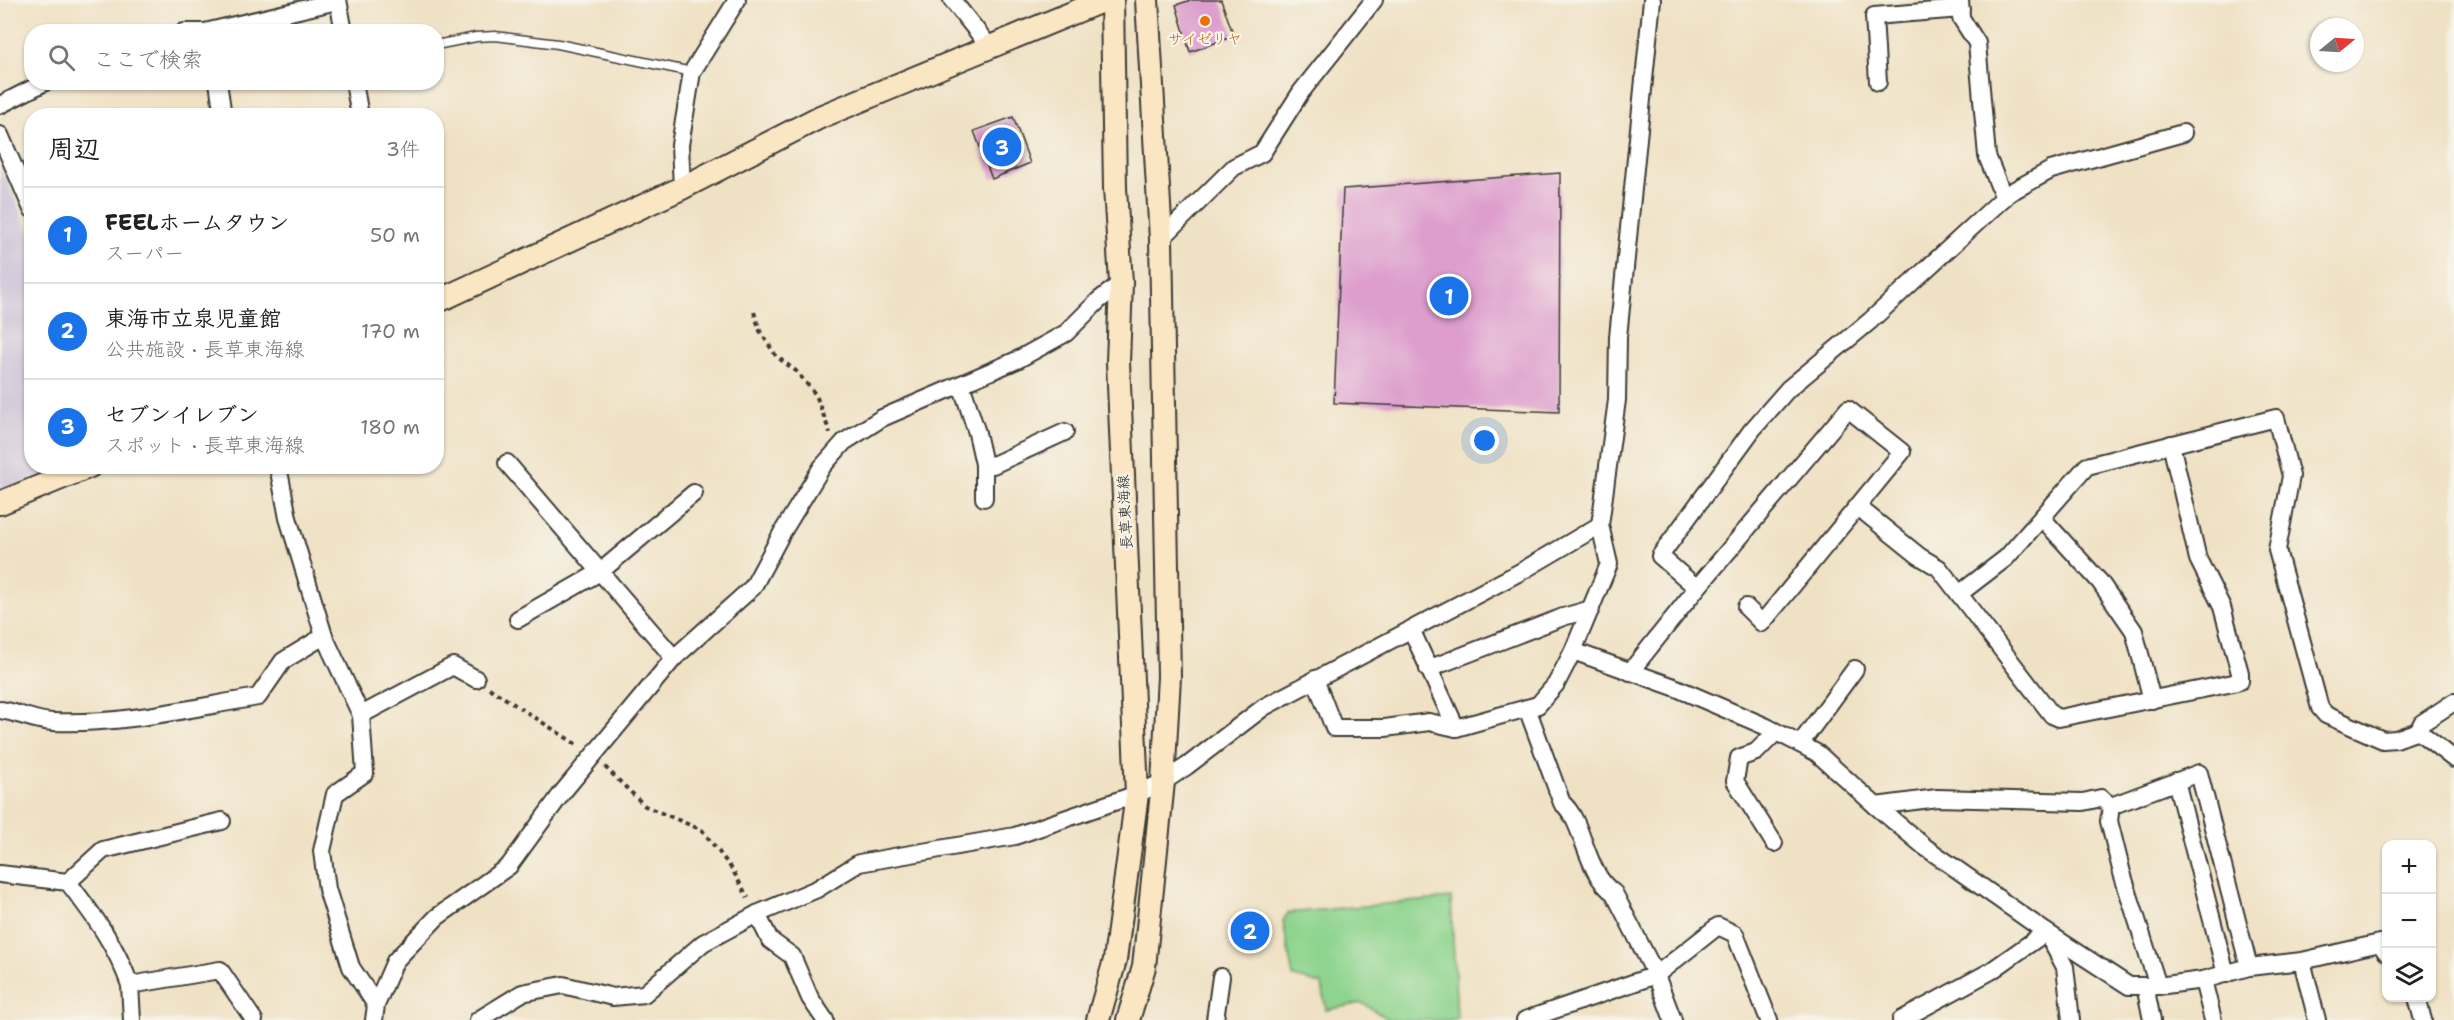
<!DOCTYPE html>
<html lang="ja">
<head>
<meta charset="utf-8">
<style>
  :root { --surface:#fff; --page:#f2f2f2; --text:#202124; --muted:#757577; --line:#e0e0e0; --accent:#1a73e8 }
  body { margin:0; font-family:"Shantell Sans","Klee One",sans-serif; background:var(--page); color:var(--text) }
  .controls { position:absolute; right:18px; bottom:18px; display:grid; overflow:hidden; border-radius:12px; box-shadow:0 2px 4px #0004 }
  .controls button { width:54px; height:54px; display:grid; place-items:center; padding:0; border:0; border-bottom:2px solid var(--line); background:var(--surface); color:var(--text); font:30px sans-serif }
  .compass { position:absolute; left:2310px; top:18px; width:54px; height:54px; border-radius:50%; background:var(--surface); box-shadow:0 2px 4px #0004; rotate:72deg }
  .you { position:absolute; left:1485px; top:441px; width:21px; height:21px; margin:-15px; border:4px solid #fff; border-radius:50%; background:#1a73e8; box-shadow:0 0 0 9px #1a73e833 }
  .badge { display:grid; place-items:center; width:39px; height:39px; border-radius:50%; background:var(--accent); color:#fff; font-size:20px; font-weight:700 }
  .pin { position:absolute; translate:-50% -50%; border:3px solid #fff; box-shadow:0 2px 6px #0006 }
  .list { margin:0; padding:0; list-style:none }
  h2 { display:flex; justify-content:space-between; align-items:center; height:78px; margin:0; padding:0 24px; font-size:26px }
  h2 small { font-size:20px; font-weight:400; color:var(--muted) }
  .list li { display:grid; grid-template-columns:39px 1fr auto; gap:18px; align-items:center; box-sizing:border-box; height:96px; padding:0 24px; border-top:2px solid var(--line) }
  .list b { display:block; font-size:22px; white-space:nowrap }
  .list p { margin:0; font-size:20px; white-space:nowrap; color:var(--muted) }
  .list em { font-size:20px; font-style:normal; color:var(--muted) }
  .icon { flex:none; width:33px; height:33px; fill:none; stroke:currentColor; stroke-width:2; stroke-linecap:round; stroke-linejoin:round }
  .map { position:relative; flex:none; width:2454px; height:1020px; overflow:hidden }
  .search { position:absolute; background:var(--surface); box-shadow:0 2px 4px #0004; left:24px; top:24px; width:420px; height:66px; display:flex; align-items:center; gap:15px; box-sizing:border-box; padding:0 21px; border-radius:24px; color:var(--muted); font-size:22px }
  .panel { position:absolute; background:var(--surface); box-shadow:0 2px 4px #0004; left:24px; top:108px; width:420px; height:366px; border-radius:24px }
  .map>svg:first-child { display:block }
</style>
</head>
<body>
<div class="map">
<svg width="2454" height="1020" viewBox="0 0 2454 1020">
  <rect width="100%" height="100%" fill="#f7f3e8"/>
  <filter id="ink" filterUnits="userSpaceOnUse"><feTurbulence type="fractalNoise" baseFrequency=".0167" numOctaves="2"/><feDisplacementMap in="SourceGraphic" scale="12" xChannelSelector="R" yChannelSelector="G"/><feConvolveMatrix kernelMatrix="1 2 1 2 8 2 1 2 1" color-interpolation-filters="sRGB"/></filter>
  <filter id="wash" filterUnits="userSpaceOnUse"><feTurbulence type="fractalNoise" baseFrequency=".008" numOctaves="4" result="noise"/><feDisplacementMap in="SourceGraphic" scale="24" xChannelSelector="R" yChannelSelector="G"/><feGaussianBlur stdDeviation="1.35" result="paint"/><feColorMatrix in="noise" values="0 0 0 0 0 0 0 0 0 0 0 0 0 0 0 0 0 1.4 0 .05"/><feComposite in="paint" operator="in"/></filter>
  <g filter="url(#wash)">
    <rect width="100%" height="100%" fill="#efe1c4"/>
    <polygon fill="#c9bfd7" points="0,164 31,238 32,466 63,467 0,493"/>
    <polygon fill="#8ed48e" stroke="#557855" stroke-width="1.5" points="1451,898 1457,1018 1450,1020 1390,1020 1362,1003 1326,1010 1322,984 1293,977 1283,921 1288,913"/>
    <g id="blocks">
      <g fill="#dd9ece">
        <polygon points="1191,0 1221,0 1234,36 1190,52 1176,5"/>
        <polygon points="1013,117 1030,163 992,179 974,131"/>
        <polygon points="1560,173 1559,412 1334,403 1343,189"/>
      </g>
    </g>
  </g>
  <g filter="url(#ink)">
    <use href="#blocks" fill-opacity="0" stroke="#3c3a35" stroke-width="1.5"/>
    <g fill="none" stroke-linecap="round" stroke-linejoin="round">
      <defs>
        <polyline id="lane" points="436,45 476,37 495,36 558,44 692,72"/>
        <g id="street">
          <polyline points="338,0 344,32"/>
          <polyline points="952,0 989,46"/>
          <polyline points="1960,0 1961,18 1977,43 1987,156 2004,198"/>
          <polyline points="184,32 203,32"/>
          <polyline points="205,32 337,1"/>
          <polyline points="218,82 223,116"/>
          <polyline points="354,82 360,116"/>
          <polyline points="1878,82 1874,16 1961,9"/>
          <polyline points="0,105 45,82"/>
          <polyline points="0,135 32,209"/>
          <polyline points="682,188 680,145 692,72 737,0"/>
          <polyline points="1161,239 1234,167 1262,153 1301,92 1374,0"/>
          <polyline points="961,384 977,433 984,464 984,498"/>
          <polyline points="507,463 674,658"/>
          <polyline points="984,464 993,465 1065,432"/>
          <polyline points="278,466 288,518 324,636 361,715 365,773 335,794 322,851 327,889 351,967 376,1005"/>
          <polyline points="1858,507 1919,556 1939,568 2052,715 2059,718 2233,683 2240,681 2240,673 2222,607 2198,559 2171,444"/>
          <polyline points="2042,518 2100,582 2134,631 2152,700"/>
          <polyline points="1697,588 1660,556 1752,430 1788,389 1870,321 2009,193 2051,170 2183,133"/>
          <polyline points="1959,594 2006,558 2087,466 2276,418 2291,476 2277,550 2320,708 2326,715 2383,740 2396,739 2418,731 2422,723 2454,702"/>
          <polyline points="518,619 600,572 694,493"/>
          <polyline points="1411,629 1456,728"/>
          <polyline points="1573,651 1674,687 1767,727 1817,753 1876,806 1925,847 2046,932 2129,986 2158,986 2203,980 2249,967 2302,961 2380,943 2386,952"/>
          <polyline points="1428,669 1563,617 1591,609"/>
          <polyline points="1630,672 1697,588 1848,409 1902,452 1762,623 1746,607"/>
          <polyline points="1315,679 1334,728 1385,728 1429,722 1456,728 1538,705 1556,684 1573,651 1609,564 1600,525 1617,400 1618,337 1652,0"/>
          <path d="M1527,708l35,95c22,17 23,71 52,90l42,82 17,45"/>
          <path d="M0,710c18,2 36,12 53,12 69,3 138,-14 205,-25l25,-36 41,-25"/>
          <polyline points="361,715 453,666 476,679"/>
          <polyline points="2418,731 2454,759"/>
          <polyline points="1800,744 1855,669"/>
          <polyline points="2176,781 2226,974"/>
          <polyline points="1876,806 1937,798 2083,802 2101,798 2111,806"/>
          <polyline points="2111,806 2199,773 2249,967"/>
          <polyline points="2111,806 2109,821 2122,873 2158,986"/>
          <polyline points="1774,843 1735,781 1739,758 1756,752 1776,732"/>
          <path d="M0,874l68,8c26,34 47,61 62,103l90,-15 34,50"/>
          <polyline points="68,882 103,850 222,821"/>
          <polyline points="757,914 770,940 792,956 810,998 825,1020"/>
          <polyline points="2048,935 2065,967 2071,1020"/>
          <polyline points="2302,961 2317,1020"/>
          <polyline points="2203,980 2213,1020"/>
          <polyline points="130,985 132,1020"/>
          <polyline points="2145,986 2152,1020"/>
          <polyline points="2417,998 2423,1020"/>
          <polyline points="374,1020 376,1005 395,961 437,917 509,866 562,793 674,658 753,587 783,531 822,467 844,442 882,418 1017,360 1066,333 1098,301 1121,283"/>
          <polyline points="478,1020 522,993 563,985 613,997 644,994 703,943 757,914 817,889 859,863 1015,836 1137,794 1163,782 1187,766 1264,707 1522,571 1600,525"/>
          <polyline points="1215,1020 1221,977"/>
          <polyline points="1525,1020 1656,975 1718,926 1735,934 1769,1020"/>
          <polyline points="1901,1020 1991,971 2046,932"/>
        </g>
        <g id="secondary">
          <polyline points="436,302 682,188 820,117 1104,0"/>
          <polyline points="0,503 90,466"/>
          <polyline points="1098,1020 1115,960 1137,794 1118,362 1121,283 1115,188 1112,0"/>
          <polyline points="1128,1020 1144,967 1163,782 1169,677 1161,239 1147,0"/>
        </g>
      </defs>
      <use href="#lane" stroke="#3c3a35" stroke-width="11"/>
      <use href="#street" stroke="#3c3a35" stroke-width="20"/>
      <use href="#secondary" stroke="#3c3a35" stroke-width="26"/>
      <g stroke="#3c3a35" stroke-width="4" stroke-dasharray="4.5 4.5" stroke-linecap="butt">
        <polyline points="754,312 760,331 776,356 796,371 816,395 830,433"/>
        <polyline points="489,688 579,746"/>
        <polyline points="605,767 645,806 702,830 732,869 748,898"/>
      </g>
      <use href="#lane" stroke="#fff" stroke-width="8"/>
      <use href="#street" stroke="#fff" stroke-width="16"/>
      <use href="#secondary" stroke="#fbe6c3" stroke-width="22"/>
    </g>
  </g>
  <circle fill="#e8710a" stroke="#f7f3e8" stroke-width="2" cx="1205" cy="21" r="6"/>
  <g text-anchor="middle" stroke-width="4.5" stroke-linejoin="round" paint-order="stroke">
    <g font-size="15" fill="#c56008" stroke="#f7f3e8">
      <text x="1205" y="44">サイゼリヤ</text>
    </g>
    <g font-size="15" fill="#1c1c1c" stroke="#f7f3e8">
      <text transform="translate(1125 512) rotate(-93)" y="5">長草東海線</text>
    </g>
  </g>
</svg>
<div class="controls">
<button>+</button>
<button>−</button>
<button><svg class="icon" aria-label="layers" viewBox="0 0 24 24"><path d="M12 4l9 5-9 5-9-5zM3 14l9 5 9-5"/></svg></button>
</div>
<svg class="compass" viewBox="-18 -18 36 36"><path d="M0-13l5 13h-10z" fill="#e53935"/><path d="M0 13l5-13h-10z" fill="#757577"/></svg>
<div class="you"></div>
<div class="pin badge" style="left:1449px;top:296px">1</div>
<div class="pin badge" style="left:1250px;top:931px">2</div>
<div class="pin badge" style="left:1002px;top:147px">3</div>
<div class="search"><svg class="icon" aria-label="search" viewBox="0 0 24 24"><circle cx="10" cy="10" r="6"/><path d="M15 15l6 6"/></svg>ここで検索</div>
<section class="panel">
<h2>周辺<small>3件</small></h2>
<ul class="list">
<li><span class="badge">1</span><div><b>FEELホームタウン</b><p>スーパー</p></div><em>50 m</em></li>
<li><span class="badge">2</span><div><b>東海市立泉児童館</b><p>公共施設 · 長草東海線</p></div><em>170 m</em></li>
<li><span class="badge">3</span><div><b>セブンイレブン</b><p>スポット · 長草東海線</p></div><em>180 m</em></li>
</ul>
</section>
</div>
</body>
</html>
